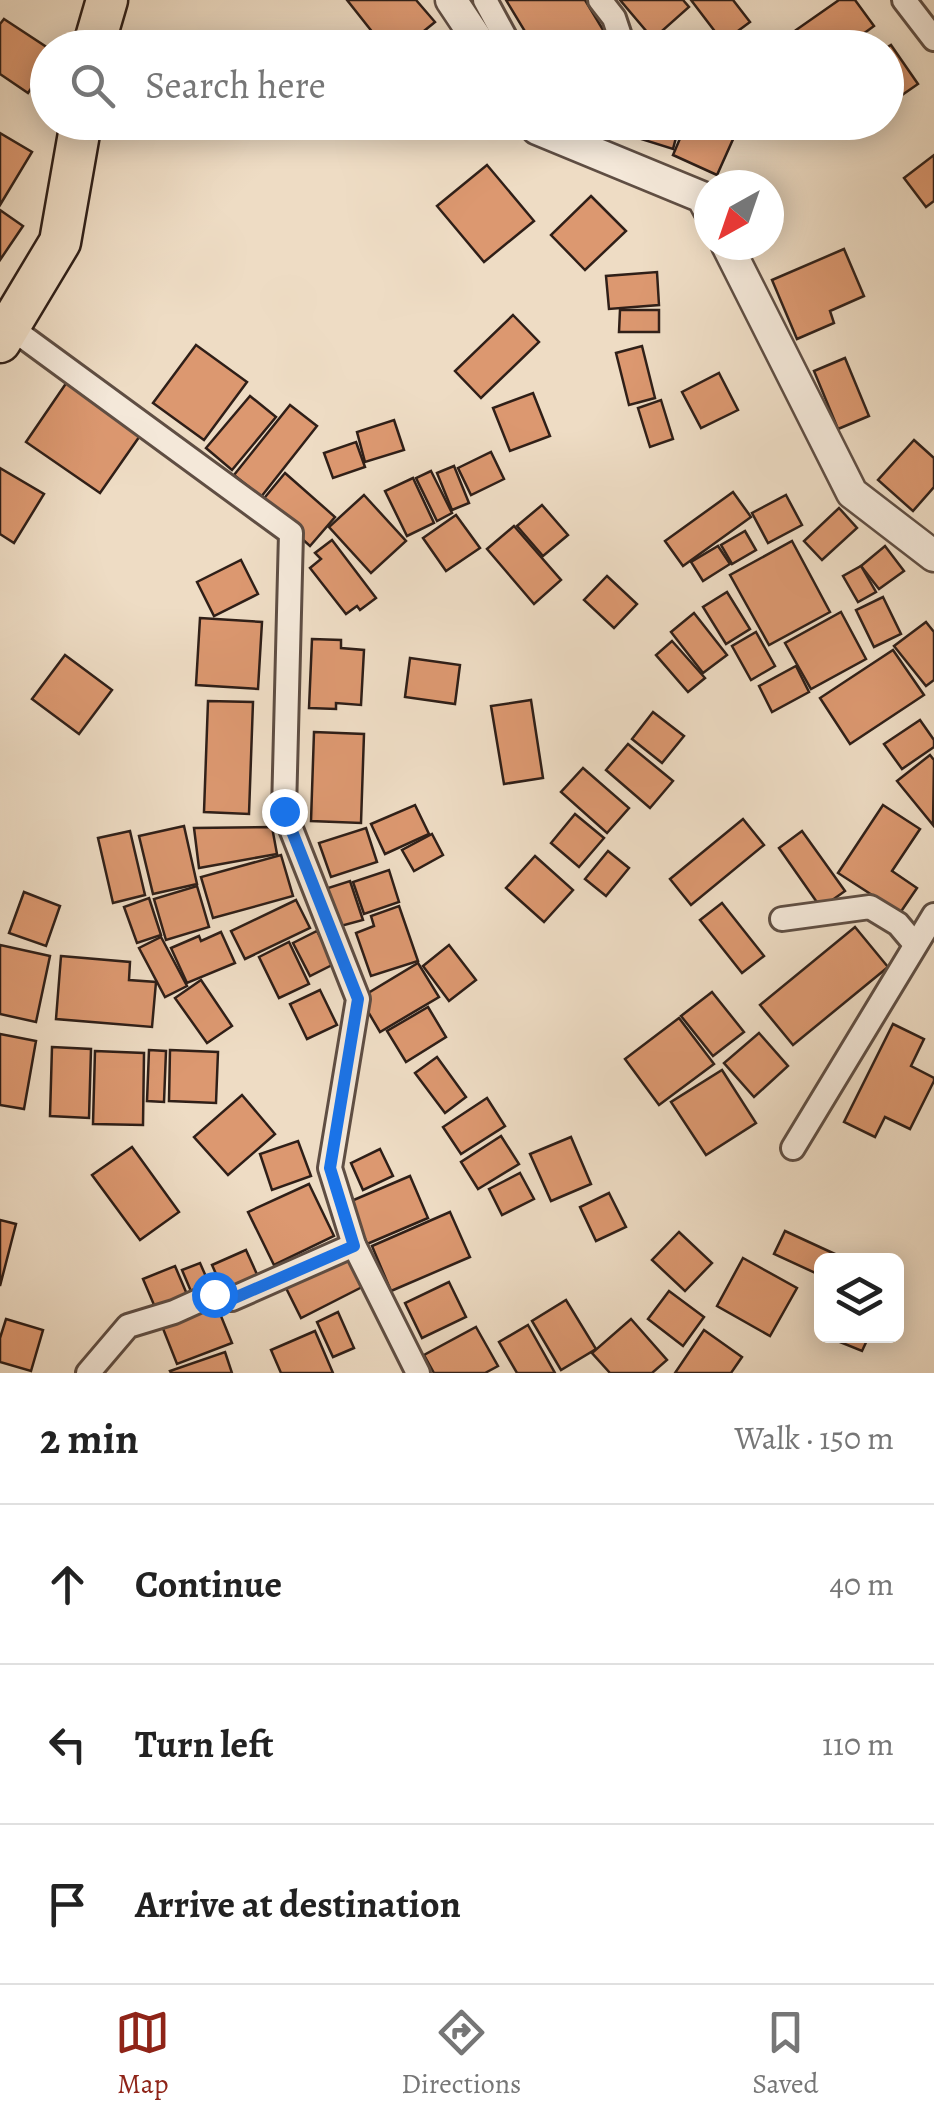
<!DOCTYPE html>
<html lang="en">
<head>
<meta charset="utf-8">
<style>
  :root { --surface:#fff; --page:#f2f2f2; --text:#222; --muted:#767676; --line:#e0e0e0; --accent:#8f2418 }
  body { margin:0; font-family:Alegreya,serif; background:var(--page); color:var(--text) }
  .controls { position:absolute; right:30px; bottom:30px; display:grid; overflow:hidden; border-radius:15px; box-shadow:0 5px 25px #0003 }
  .controls button { width:90px; height:90px; display:grid; place-items:center; padding:0; border:0; border-bottom:2px solid var(--line); background:var(--surface); color:var(--text); font:50px sans-serif }
  .compass { position:absolute; left:694px; top:170px; width:90px; height:90px; border-radius:50%; background:var(--surface); box-shadow:0 5px 25px #0003; rotate:220deg }
  .stop { position:absolute; width:30px; height:30px; margin:-22px; border:8px solid #1a73e8; border-radius:50%; background:#fff }
  .stop.end { background:#1a73e8; border-color:#fff; box-shadow:0 2px 10px #0008 }
  .list { margin:0; padding:0; list-style:none }
  h2 { display:flex; justify-content:space-between; align-items:center; height:130px; margin:0; padding:0 40px; font-size:42px }
  h2 small { font-size:32px; font-weight:400; color:var(--muted) }
  .list li { display:grid; grid-template-columns:65px 1fr auto; gap:30px; align-items:center; box-sizing:border-box; height:160px; padding:0 40px; border-top:2px solid var(--line) }
  .list b { display:block; font-size:38px; white-space:nowrap }
  .list em { font-size:32px; font-style:normal; color:var(--muted) }
  .icon { flex:none; width:55px; height:55px; fill:none; stroke:currentColor; stroke-width:2; stroke-linecap:round; stroke-linejoin:round }
  .map { position:relative; flex:none; width:934px; height:1373px; overflow:hidden }
  .search { position:absolute; background:var(--surface); box-shadow:0 5px 25px #0003; left:30px; right:30px; top:30px; height:110px; display:flex; align-items:center; gap:25px; box-sizing:border-box; padding:0 35px; border-radius:55px; color:var(--muted); font-size:38px }
  .sheet { height:610px; background:var(--surface) }
  nav { display:flex; justify-content:space-around; align-items:center; box-sizing:border-box; height:140px; border-top:2px solid var(--line); background:var(--surface); font-size:28px; color:var(--muted) }
  nav a { display:grid; justify-items:center; gap:5px }
  nav .on { color:var(--accent) }
  .map>svg:first-child { display:block }
</style>
</head>
<body>
<div class="map">
<svg width="934" height="1373" viewBox="0 0 934 1373">
  <rect width="100%" height="100%" fill="#eedcc4"/>
  <filter id="stains"><feTurbulence type="fractalNoise" baseFrequency=".002" numOctaves="4"/><feColorMatrix values="0 0 0 0 .2 0 0 0 0 .09 0 0 0 0 .02 0 0 0 .5 -.17"/></filter>
  <radialGradient id="worn" r=".72"><stop offset=".6" stop-color="#630" stop-opacity="0"/><stop offset="1" stop-color="#630" stop-opacity=".3"/></radialGradient>
  <g fill="#dc9870" stroke="#2f1f18" stroke-width="2.5">
    <polygon points="347,0 416,0 435,22 403,48 385,48"/>
    <polygon points="506,0 585,0 611,43 604,48 535,48"/>
    <polygon points="620,0 683,0 689,7 653,39"/>
    <polygon points="691,0 733,0 750,22 723,42"/>
    <polygon points="839,0 855,0 874,26 844,48 808,48 796,30"/>
    <polygon points="4,19 48,48 48,64 28,93 0,74 0,24"/>
    <polygon points="445,37 451,48 426,48"/>
    <polygon points="891,45 918,84 886,106 886,48"/>
    <polygon points="587,122 680,122 673,149"/>
    <polygon points="687,122 702,122 734,137 717,175 673,155"/>
    <polygon points="0,133 32,152 0,205"/>
    <polygon points="934,155 934,201 926,207 904,178"/>
    <polygon points="487,165 534,221 484,262 437,206"/>
    <polygon points="591,196 626,231 585,270 551,235"/>
    <polygon points="0,210 23,226 0,260"/>
    <polygon points="844,249 864,296 830,311 834,323 797,339 772,280"/>
    <polygon points="657,272 659,305 609,309 606,276"/>
    <polygon points="620,310 659,310 659,332 619,332"/>
    <polygon points="513,315 539,342 481,398 455,371"/>
    <polygon points="196,345 247,382 204,440 153,403"/>
    <polygon points="642,346 655,398 629,405 616,353"/>
    <polygon points="845,358 869,416 838,429 814,371"/>
    <polygon points="719,373 738,410 701,428 682,392"/>
    <polygon points="69,379 144,430 100,493 26,442"/>
    <polygon points="533,393 550,436 510,451 493,408"/>
    <polygon points="250,396 276,417 232,470 206,448"/>
    <polygon points="661,400 673,439 650,447 638,408"/>
    <polygon points="290,405 317,426 261,497 234,475"/>
    <polygon points="394,420 404,450 365,462 357,432"/>
    <polygon points="914,440 934,458 934,487 913,511 878,480"/>
    <polygon points="356,442 365,467 333,478 324,453"/>
    <polygon points="491,452 504,479 471,495 458,468"/>
    <polygon points="454,466 469,503 452,510 437,473"/>
    <polygon points="0,468 44,494 14,543 0,534"/>
    <polygon points="431,471 452,513 437,521 416,478"/>
    <polygon points="285,473 335,517 310,546 261,502"/>
    <polygon points="413,478 434,523 407,536 385,491"/>
    <polygon points="733,492 751,517 683,566 665,541"/>
    <polygon points="364,495 406,541 371,573 329,527"/>
    <polygon points="786,495 802,525 768,543 752,513"/>
    <polygon points="542,505 568,535 543,556 517,526"/>
    <polygon points="839,508 857,528 822,560 804,541"/>
    <polygon points="456,515 480,548 446,571 423,538"/>
    <polygon points="514,526 561,580 534,604 487,549"/>
    <polygon points="745,531 756,550 732,564 721,545"/>
    <polygon points="332,540 376,598 360,610 357,606 346,614 310,568 321,559 315,553"/>
    <polygon points="792,541 830,612 769,645 730,575"/>
    <polygon points="718,546 730,564 703,581 691,562"/>
    <polygon points="885,546 904,571 879,589 861,566"/>
    <polygon points="241,560 258,594 214,616 197,582"/>
    <polygon points="861,566 876,592 858,602 843,576"/>
    <polygon points="607,576 637,604 614,628 584,600"/>
    <polygon points="727,592 750,629 726,644 703,607"/>
    <polygon points="883,597 901,634 874,647 856,610"/>
    <polygon points="841,612 866,659 811,689 785,643"/>
    <polygon points="694,613 727,655 703,673 671,632"/>
    <polygon points="200,618 262,622 258,689 196,685"/>
    <polygon points="926,622 934,632 934,680 926,686 894,646"/>
    <polygon points="756,632 775,666 751,680 732,646"/>
    <polygon points="312,639 341,640 341,648 364,650 361,705 336,703 336,709 309,708"/>
    <polygon points="672,641 705,678 688,692 656,655"/>
    <polygon points="893,650 924,695 850,744 820,698"/>
    <polygon points="65,655 112,690 79,734 32,699"/>
    <polygon points="410,658 460,665 455,704 405,697"/>
    <polygon points="796,666 809,692 772,712 759,686"/>
    <polygon points="531,700 543,778 504,784 491,706"/>
    <polygon points="208,701 253,702 249,814 204,812"/>
    <polygon points="653,712 684,736 662,763 632,739"/>
    <polygon points="920,720 934,740 934,747 902,769 884,744"/>
    <polygon points="314,732 364,734 361,823 311,821"/>
    <polygon points="628,744 673,781 650,808 606,770"/>
    <polygon points="930,755 934,760 933,825 897,781"/>
    <polygon points="583,768 629,808 607,833 561,792"/>
    <polygon points="415,805 429,834 385,854 371,824"/>
    <polygon points="883,805 920,829 892,871 917,888 900,913 838,873"/>
    <polygon points="575,814 604,838 579,867 551,843"/>
    <polygon points="743,819 764,845 691,905 670,879"/>
    <polygon points="184,826 197,884 153,894 139,836"/>
    <polygon points="272,827 277,854 199,868 194,828"/>
    <polygon points="366,828 377,862 331,877 319,843"/>
    <polygon points="130,831 145,895 113,903 98,838"/>
    <polygon points="802,831 845,891 821,908 779,848"/>
    <polygon points="432,834 443,855 414,871 402,850"/>
    <polygon points="608,851 629,868 606,896 585,879"/>
    <polygon points="281,855 293,896 213,918 201,877"/>
    <polygon points="535,856 573,890 544,922 506,888"/>
    <polygon points="389,870 399,902 364,914 353,882"/>
    <polygon points="350,881 363,920 337,927 325,889"/>
    <polygon points="197,886 209,927 166,940 154,899"/>
    <polygon points="24,892 60,906 46,946 9,933"/>
    <polygon points="149,898 161,935 137,943 124,907"/>
    <polygon points="296,900 310,928 245,959 231,931"/>
    <polygon points="722,903 764,956 742,973 700,920"/>
    <polygon points="399,906 418,961 371,976 356,933 374,926 371,916"/>
    <polygon points="855,927 888,967 793,1045 760,1005"/>
    <polygon points="317,931 334,964 310,976 293,943"/>
    <polygon points="221,932 235,963 187,983 171,948 199,936 201,941"/>
    <polygon points="161,937 187,986 165,997 139,948"/>
    <polygon points="289,942 309,984 279,998 259,957"/>
    <polygon points="0,945 50,956 36,1022 0,1014"/>
    <polygon points="449,945 476,980 449,1001 423,966"/>
    <polygon points="61,956 130,962 129,980 156,982 152,1027 56,1019"/>
    <polygon points="418,963 439,997 380,1032 360,998"/>
    <polygon points="201,980 232,1026 207,1043 175,998"/>
    <polygon points="320,990 337,1025 307,1039 290,1004"/>
    <polygon points="712,992 744,1032 713,1056 681,1016"/>
    <polygon points="428,1007 446,1037 406,1062 387,1031"/>
    <polygon points="679,1018 714,1064 659,1105 625,1059"/>
    <polygon points="893,1024 924,1039 911,1066 934,1078 934,1081 910,1129 885,1117 875,1137 844,1122"/>
    <polygon points="759,1033 788,1066 754,1097 724,1063"/>
    <polygon points="0,1034 36,1041 24,1109 0,1105"/>
    <polygon points="52,1047 91,1049 89,1118 50,1116"/>
    <polygon points="149,1050 166,1051 164,1102 147,1101"/>
    <polygon points="170,1050 218,1052 216,1103 169,1101"/>
    <polygon points="95,1051 144,1053 143,1125 93,1124"/>
    <polygon points="437,1057 466,1097 445,1113 415,1073"/>
    <polygon points="722,1070 756,1123 706,1155 671,1102"/>
    <polygon points="242,1095 275,1134 228,1175 194,1137"/>
    <polygon points="487,1098 505,1126 461,1154 443,1127"/>
    <polygon points="501,1136 519,1164 478,1189 461,1162"/>
    <polygon points="571,1137 591,1184 551,1201 530,1154"/>
    <polygon points="298,1141 311,1176 272,1190 260,1154"/>
    <polygon points="132,1147 179,1212 140,1240 92,1175"/>
    <polygon points="380,1149 393,1176 363,1190 351,1163"/>
    <polygon points="520,1173 534,1199 502,1215 489,1189"/>
    <polygon points="410,1176 428,1218 367,1244 349,1202"/>
    <polygon points="309,1184 334,1236 274,1265 248,1212"/>
    <polygon points="609,1193 626,1227 596,1241 580,1207"/>
    <polygon points="450,1212 470,1257 391,1291 372,1246"/>
    <polygon points="0,1220 16,1224 0,1286"/>
    <polygon points="785,1231 848,1260 822,1260 822,1276 774,1254"/>
    <polygon points="679,1232 712,1263 685,1291 652,1260"/>
    <polygon points="246,1250 260,1281 226,1296 212,1265"/>
    <polygon points="347,1252 364,1286 301,1318 284,1284"/>
    <polygon points="743,1258 797,1288 770,1336 717,1306"/>
    <polygon points="200,1263 211,1288 193,1296 182,1270"/>
    <polygon points="175,1266 189,1299 157,1312 143,1279"/>
    <polygon points="449,1282 466,1317 422,1338 405,1303"/>
    <polygon points="669,1291 704,1317 683,1346 648,1319"/>
    <polygon points="214,1299 232,1343 177,1364 160,1321"/>
    <polygon points="566,1300 596,1349 561,1370 532,1321"/>
    <polygon points="338,1312 354,1348 333,1357 317,1322"/>
    <polygon points="6,1319 43,1330 31,1371 0,1362 0,1338"/>
    <polygon points="631,1319 667,1360 652,1373 610,1373 592,1353"/>
    <polygon points="528,1325 555,1373 517,1373 499,1342"/>
    <polygon points="476,1327 498,1366 485,1373 434,1373 424,1355"/>
    <polygon points="704,1330 742,1357 731,1373 675,1373"/>
    <polygon points="315,1331 333,1373 281,1373 271,1350"/>
    <polygon points="837,1336 869,1336 862,1351 835,1340"/>
    <polygon points="225,1352 232,1373 171,1373 170,1371"/>
  </g>
  <g fill="none" stroke-linecap="round" stroke-linejoin="round">
    <defs>
      <g id="minor">
        <polyline points="485,0 511,48"/>
        <polyline points="600,0 614,18 624,48"/>
        <polyline points="904,0 934,39"/>
        <polyline points="10,327 291,533 284,811 358,999 330,1168 354,1245 418,1373"/>
        <polyline points="782,919 870,907 898,924 914,943"/>
        <polyline points="793,1148 934,915"/>
        <polyline points="88,1373 128,1326 174,1312 214,1294 232,1299 354,1245"/>
      </g>
      <g id="tertiary">
        <polyline points="451,0 483,48"/>
        <polyline points="533,122 537,129 702,197 709,210"/>
        <polyline points="727,245 852,493 934,556"/>
      </g>
      <g id="trunk">
        <polyline points="93,48 107,0"/>
        <polyline points="0,342 60,242 81,122"/>
      </g>
    </defs>
    <use href="#minor" stroke="#5f4e43" stroke-width="28"/>
    <use href="#tertiary" stroke="#5f4e43" stroke-width="35"/>
    <use href="#trunk" stroke="#2f1f18" stroke-width="45"/>
    <use href="#minor" stroke="#f4e8d9" stroke-width="22"/>
    <use href="#tertiary" stroke="#f4e8d9" stroke-width="30"/>
    <use href="#trunk" stroke="#eedcc4" stroke-width="40"/>
  </g>
  <g fill="none" stroke-linecap="round" stroke-linejoin="round">
    <polyline stroke="#1a73e8" stroke-width="12" points="214,1294 232,1299 354,1246 330,1168 358,999 284,811"/>
  </g>
  <rect width="100%" height="100%" filter="url(#stains)"/>
  <rect width="100%" height="100%" fill="url(#worn)"/>
</svg>
<div class="controls">
<button><svg class="icon" aria-label="layers" viewBox="0 0 24 24"><path d="M12 4l9 5-9 5-9-5zM3 14l9 5 9-5"/></svg></button>
</div>
<svg class="compass" viewBox="-18 -18 36 36"><path d="M0-13l5 13h-10z" fill="#e53935"/><path d="M0 13l5-13h-10z" fill="#767676"/></svg>
<div class="stop" style="left:214px;top:1294px"></div>
<div class="stop end" style="left:284px;top:811px"></div>
<div class="search"><svg class="icon" aria-label="search" viewBox="0 0 24 24"><circle cx="10" cy="10" r="6"/><path d="M15 15l6 6"/></svg>Search here</div>
</div>
<section class="sheet">
<h2>2 min<small>Walk · 150 m</small></h2>
<ul class="list">
<li><svg class="icon" aria-label="ahead" viewBox="0 0 24 24"><path d="M12 20V5M6 11l6-6 6 6"/></svg><div><b>Continue</b></div><em>40 m</em></li>
<li><svg class="icon" aria-label="left" viewBox="0 0 24 24"><path d="M17 20v-9H6M10 6l-5 5 5 5"/></svg><div><b>Turn left</b></div><em>110 m</em></li>
<li><svg class="icon" aria-label="arrive" viewBox="0 0 24 24"><path d="M6 21V4h12l-3 4 3 4H6"/></svg><div><b>Arrive at destination</b></div></li>
</ul>
</section>
<nav>
<a class="on"><svg class="icon" aria-label="map" viewBox="0 0 24 24"><path d="M3 6l6-2 6 2 6-2v14l-6 2-6-2-6 2zM9 4v14M15 6v14"/></svg>Map</a>
<a><svg class="icon" aria-label="directions" viewBox="0 0 24 24"><path d="M12 3l9 9-9 9-9-9zM9 14v-3h6M13 9l2 2-2 2"/></svg>Directions</a>
<a><svg class="icon" aria-label="saved" viewBox="0 0 24 24"><path d="M7 4h10v16l-5-4-5 4z"/></svg>Saved</a>
</nav>
</body>
</html>
